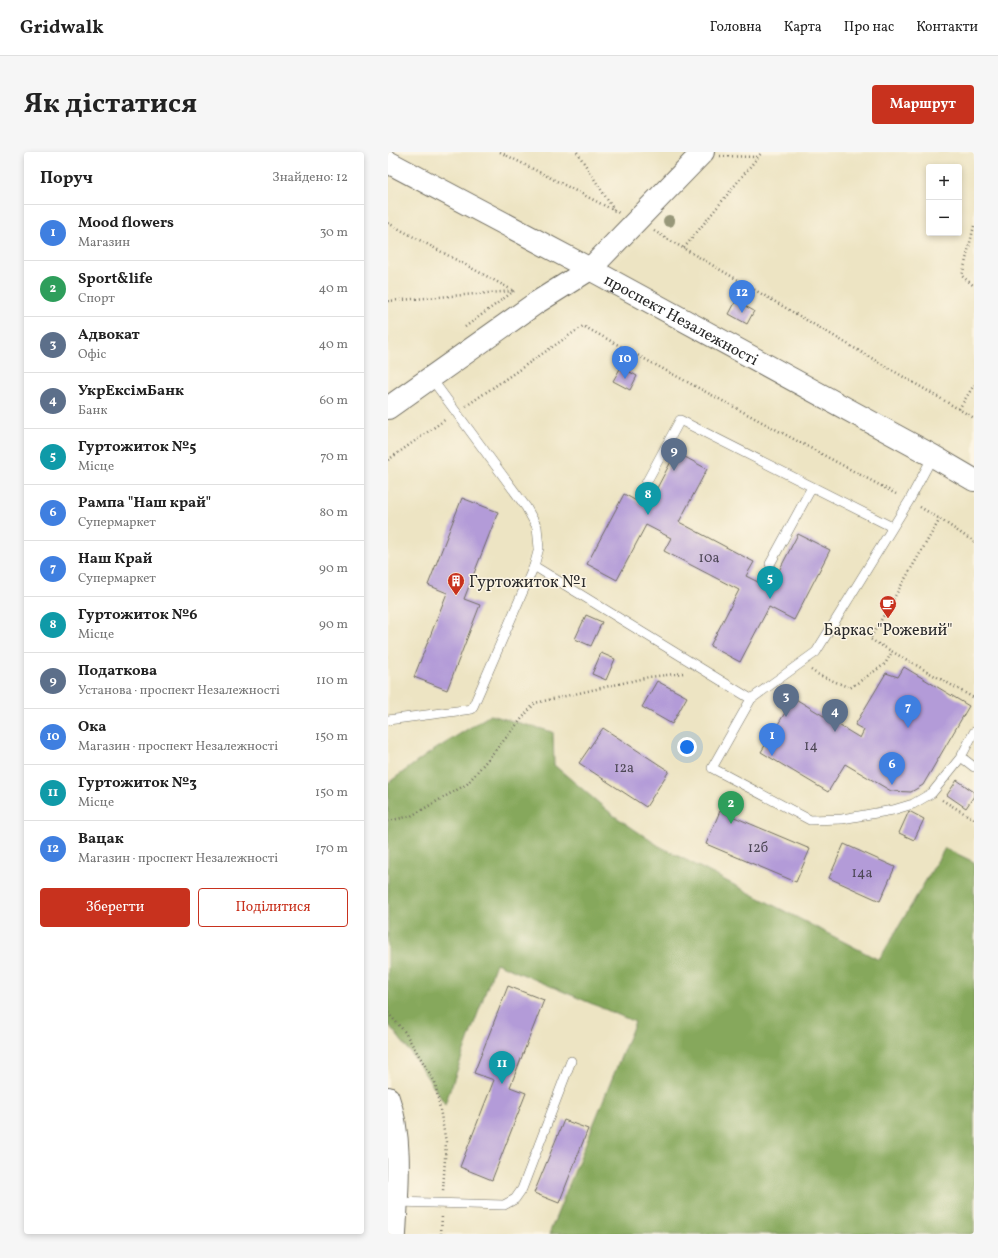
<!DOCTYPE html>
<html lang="uk">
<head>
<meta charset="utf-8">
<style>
  :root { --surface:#fff; --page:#f6f6f6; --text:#222; --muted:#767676; --line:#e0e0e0; --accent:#c8321e }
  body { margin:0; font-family:Vollkorn,serif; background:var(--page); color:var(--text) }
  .controls { position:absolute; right:12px; top:12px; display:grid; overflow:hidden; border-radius:4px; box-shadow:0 2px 6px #0003 }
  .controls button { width:36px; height:36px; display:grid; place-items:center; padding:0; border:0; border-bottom:1px solid var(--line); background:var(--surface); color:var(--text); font:20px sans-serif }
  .you { position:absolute; left:299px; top:595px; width:14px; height:14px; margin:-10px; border:3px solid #fff; border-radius:50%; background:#1a73e8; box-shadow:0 0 0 6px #1a73e833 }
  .badge { display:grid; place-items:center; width:26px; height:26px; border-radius:50%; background:var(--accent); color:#fff; font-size:13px; font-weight:700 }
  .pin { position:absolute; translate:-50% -33px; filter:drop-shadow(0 1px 2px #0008) }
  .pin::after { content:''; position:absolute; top:21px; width:14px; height:12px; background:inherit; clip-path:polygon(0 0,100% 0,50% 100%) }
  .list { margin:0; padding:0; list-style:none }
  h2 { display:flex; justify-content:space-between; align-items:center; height:52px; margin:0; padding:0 16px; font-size:17px }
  h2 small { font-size:13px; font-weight:400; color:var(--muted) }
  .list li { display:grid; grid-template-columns:26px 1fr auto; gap:12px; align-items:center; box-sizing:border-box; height:56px; padding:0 16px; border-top:1px solid var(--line) }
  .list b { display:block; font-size:15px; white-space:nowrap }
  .list p { margin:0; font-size:13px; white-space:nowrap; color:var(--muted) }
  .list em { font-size:13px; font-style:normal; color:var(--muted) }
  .actions { display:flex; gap:8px; padding:12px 16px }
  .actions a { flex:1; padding:9px 0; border:1px solid var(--accent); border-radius:4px; text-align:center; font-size:14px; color:var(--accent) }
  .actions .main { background:var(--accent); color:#fff }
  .map { position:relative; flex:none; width:586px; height:1082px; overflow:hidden; border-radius:4px }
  header { display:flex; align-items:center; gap:24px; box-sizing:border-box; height:56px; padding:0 20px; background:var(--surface); border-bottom:1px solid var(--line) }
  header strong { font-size:19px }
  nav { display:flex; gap:22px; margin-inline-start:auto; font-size:14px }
  .intro { display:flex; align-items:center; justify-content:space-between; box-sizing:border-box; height:96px; padding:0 24px }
  h1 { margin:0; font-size:28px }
  .button { padding:10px 18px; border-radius:4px; background:var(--accent); color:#fff; font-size:14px; font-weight:700 }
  main { display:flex; gap:24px; padding:0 24px }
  aside { flex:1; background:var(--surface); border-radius:4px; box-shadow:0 2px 6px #0003 }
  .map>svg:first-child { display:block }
</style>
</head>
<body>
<header>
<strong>Gridwalk</strong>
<nav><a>Головна</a><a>Карта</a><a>Про нас</a><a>Контакти</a></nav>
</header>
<div class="intro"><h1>Як дістатися</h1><a class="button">Маршрут</a></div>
<main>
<aside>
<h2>Поруч<small>Знайдено: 12</small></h2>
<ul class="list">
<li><span class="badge" style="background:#3f7fe0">1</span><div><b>Mood flowers</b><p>Магазин</p></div><em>30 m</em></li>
<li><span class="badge" style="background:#2e9e5b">2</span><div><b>Sport&amp;life</b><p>Спорт</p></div><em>40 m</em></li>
<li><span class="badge" style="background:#5c6f8a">3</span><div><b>Адвокат</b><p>Офіс</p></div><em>40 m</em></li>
<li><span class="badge" style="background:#5c6f8a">4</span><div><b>УкрЕксімБанк</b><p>Банк</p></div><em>60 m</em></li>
<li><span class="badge" style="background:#0f9aa8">5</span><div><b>Гуртожиток №5</b><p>Місце</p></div><em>70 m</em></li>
<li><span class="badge" style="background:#3f7fe0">6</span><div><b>Рампа &quot;Наш край&quot;</b><p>Супермаркет</p></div><em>80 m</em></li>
<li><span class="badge" style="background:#3f7fe0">7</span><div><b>Наш Край</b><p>Супермаркет</p></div><em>90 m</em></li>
<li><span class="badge" style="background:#0f9aa8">8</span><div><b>Гуртожиток №6</b><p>Місце</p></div><em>90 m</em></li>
<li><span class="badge" style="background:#5c6f8a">9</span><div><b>Податкова</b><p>Установа · проспект Незалежності</p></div><em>110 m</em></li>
<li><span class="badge" style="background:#3f7fe0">10</span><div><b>Ока</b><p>Магазин · проспект Незалежності</p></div><em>150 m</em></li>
<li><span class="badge" style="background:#0f9aa8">11</span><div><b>Гуртожиток №3</b><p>Місце</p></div><em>150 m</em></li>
<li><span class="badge" style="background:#3f7fe0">12</span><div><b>Вацак</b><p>Магазин · проспект Незалежності</p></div><em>170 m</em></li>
</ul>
<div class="actions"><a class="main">Зберегти</a><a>Поділитися</a></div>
</aside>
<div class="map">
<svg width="586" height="1082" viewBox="0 0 586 1082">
  <rect width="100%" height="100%" fill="#fcf5e5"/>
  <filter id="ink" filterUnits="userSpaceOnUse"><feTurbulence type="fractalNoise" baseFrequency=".025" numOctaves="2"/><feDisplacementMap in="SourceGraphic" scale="8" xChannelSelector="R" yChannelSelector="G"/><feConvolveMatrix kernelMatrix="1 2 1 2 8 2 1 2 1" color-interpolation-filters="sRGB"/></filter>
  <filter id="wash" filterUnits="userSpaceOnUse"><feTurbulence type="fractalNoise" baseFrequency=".012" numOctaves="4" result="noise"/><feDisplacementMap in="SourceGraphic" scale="16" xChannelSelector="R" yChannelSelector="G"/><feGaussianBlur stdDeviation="0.9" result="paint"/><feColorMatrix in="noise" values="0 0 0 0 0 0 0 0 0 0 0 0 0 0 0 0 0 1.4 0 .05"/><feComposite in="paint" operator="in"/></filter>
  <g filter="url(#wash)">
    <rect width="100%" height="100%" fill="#ede4c3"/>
    <polygon fill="#86a85c" stroke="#586a44" points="102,563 165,580 166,613 225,663 271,694 491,808 557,696 586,710 586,1082 161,1082 247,870 108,811 57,952 23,901 0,872 0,631 40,602"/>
    <g id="blocks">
      <g fill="#b39bd8">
        <polygon points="348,149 366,159 359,172 341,162"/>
        <polygon points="233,215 249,224 242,238 225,229"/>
        <polygon points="288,300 319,317 291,370 366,410 358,424 382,436 410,382 442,398 406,468 381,455 352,510 322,494 351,438 276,399 283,386 258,373 229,428 199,412 236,342 259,355"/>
        <polygon points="74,346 110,360 76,447 92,453 59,538 26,525 59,441 40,433"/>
        <polygon points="198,463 214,470 203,494 187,487"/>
        <polygon points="213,501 227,507 218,528 204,522"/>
        <polygon points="516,515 581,554 535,633 523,640 503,639 457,612 440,640 373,600 406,546 472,586 476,578 467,573 498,521 510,525"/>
        <polygon points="269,529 299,545 284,572 254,555"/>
        <polygon points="215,576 281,619 258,655 191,611"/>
        <polygon points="569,628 586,640 586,644 578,656 559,643"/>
        <polygon points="332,659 422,697 408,730 318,692"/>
        <polygon points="521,659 536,667 526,688 511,681"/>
        <polygon points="456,692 507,715 492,749 441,726"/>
        <polygon points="120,834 156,848 122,935 138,941 104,1028 72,1015 106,928 86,921"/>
        <polygon points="176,968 200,977 171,1051 146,1041"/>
      </g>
    </g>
  </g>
  <g filter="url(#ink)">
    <use href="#blocks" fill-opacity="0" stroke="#6f6c60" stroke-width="1"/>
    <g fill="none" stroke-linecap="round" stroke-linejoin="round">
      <defs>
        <g id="service">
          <polyline points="545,304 521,349 428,500 363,547 324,616 422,668 454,667 505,658 525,652 544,641 573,605 586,580"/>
          <polyline points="258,331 292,268 504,375"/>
          <polyline points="382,412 424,335"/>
          <polyline points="146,414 363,547"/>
          <polyline points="0,568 84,557 146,414 151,396 149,375 138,355 43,226"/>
          <polyline points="573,605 586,615"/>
          <polyline points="8,1050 116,1053 127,1047 134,1037 183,909"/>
        </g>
        <g id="tertiary">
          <polyline points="0,256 148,151 202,117 315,0"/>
          <path d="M0,946c15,41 9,93 7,136"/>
        </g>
        <g id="secondary">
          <path id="s1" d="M0,10l202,107 343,187 41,24"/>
        </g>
      </defs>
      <use href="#service" stroke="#6f6c60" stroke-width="10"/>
      <use href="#tertiary" stroke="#6f6c60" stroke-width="24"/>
      <use href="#secondary" stroke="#6f6c60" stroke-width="24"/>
      <g stroke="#6f6c60" stroke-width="2.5" stroke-dasharray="1 3" stroke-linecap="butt">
        <polyline points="112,0 231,61"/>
        <polyline points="189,0 226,58"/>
        <polyline points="332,4 369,5"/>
        <polyline points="0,71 126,139"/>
        <polyline points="586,74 574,124 586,134"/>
        <polyline points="266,79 586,266"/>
        <polyline points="296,96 374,0"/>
        <polyline points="0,149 126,139"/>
        <polyline points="77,175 126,139"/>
        <polyline points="78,254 195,174 510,343"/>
        <polyline points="571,257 586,233"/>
        <polyline points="0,308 58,267"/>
        <polyline points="532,355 552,367 586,390"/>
        <polyline points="552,367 482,487 586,546"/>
        <polyline points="423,518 429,522 462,536 497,512 504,500"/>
        <polyline points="554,648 586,667"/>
        <polyline points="0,669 23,664 79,632 147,551 261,525 296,521"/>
        <polyline points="0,861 16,879 47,930 58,990 55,1039"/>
        <polyline points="53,1082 54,1064"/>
      </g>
      <use href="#service" stroke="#fff" stroke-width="9"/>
      <use href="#tertiary" stroke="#fff" stroke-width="22"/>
      <use href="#secondary" stroke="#fff" stroke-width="22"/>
    </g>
    <circle fill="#979779" cx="281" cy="69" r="6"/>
  </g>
  <defs>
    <symbol id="building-pin" viewBox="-11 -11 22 30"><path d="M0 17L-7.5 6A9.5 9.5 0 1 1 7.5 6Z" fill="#c8321e" stroke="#fcf5e5"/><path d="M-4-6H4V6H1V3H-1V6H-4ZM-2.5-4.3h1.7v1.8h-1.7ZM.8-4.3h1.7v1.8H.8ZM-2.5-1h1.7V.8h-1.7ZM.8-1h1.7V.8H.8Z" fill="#fff"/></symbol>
    <symbol id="cafe-pin" viewBox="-11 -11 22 30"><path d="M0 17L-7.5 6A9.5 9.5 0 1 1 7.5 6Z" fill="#c8321e" stroke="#fcf5e5"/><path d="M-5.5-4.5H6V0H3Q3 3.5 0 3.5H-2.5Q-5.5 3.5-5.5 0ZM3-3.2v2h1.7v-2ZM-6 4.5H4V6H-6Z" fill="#fff"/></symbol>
  </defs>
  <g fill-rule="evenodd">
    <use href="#building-pin" x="58" y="419" width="20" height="27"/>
    <use href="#cafe-pin" x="490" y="442" width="20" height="27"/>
  </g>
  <g text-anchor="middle" stroke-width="3" stroke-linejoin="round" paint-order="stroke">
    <g font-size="14" fill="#4d4756">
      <text x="321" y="410">10а</text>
      <text x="423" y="598">14</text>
      <text x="236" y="620">12а</text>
      <text x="370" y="700">12б</text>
      <text x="474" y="725">14а</text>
    </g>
    <g font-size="16" fill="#2b2b2b" stroke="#fcf5e5">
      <text dy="6" stroke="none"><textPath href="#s1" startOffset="333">проспект Незалежності</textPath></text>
    </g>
    <g font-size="16" fill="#2b2b2b" stroke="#fcf5e5" text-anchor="start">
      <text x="81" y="435">Гуртожиток №1</text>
      <text x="500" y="483" text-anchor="middle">Баркас "Рожевий"</text>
    </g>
  </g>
</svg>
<div class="controls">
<button>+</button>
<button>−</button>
</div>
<div class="you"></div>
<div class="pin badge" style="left:384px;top:604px;background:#3f7fe0">1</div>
<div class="pin badge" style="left:343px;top:672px;background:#2e9e5b">2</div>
<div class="pin badge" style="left:398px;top:565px;background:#5c6f8a">3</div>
<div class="pin badge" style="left:447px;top:580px;background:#5c6f8a">4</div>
<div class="pin badge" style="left:382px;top:447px;background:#0f9aa8">5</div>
<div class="pin badge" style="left:504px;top:633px;background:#3f7fe0">6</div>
<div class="pin badge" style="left:520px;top:576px;background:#3f7fe0">7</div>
<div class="pin badge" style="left:260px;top:363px;background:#0f9aa8">8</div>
<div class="pin badge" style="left:286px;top:319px;background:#5c6f8a">9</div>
<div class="pin badge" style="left:237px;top:227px;background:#3f7fe0">10</div>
<div class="pin badge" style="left:114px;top:932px;background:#0f9aa8">11</div>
<div class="pin badge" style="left:354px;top:161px;background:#3f7fe0">12</div>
</div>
</main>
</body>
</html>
